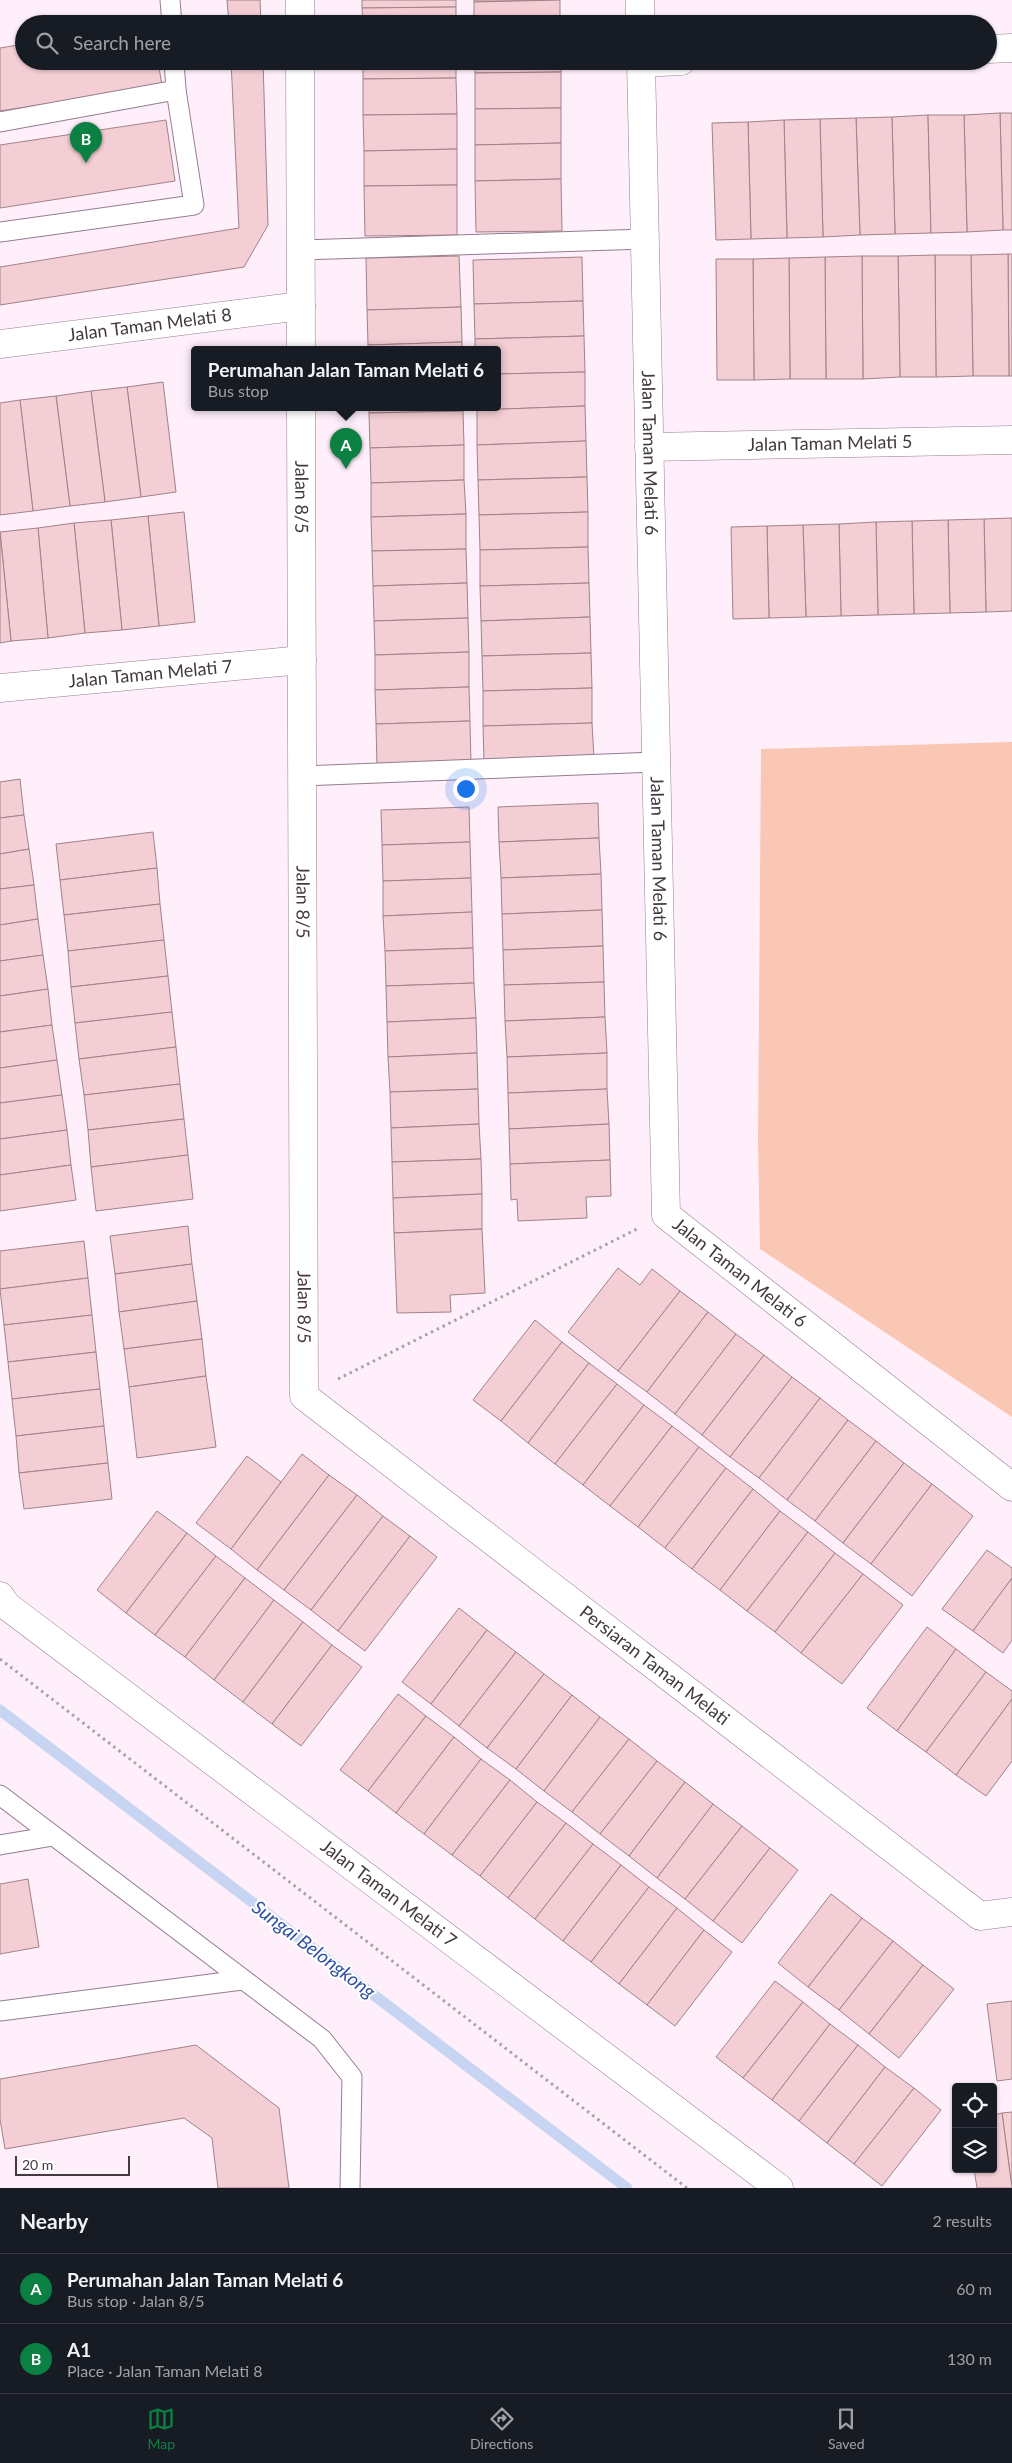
<!DOCTYPE html>
<html lang="en">
<head>
<meta charset="utf-8">
<style>
  :root { --surface:#171b24; --page:#242831; --text:#f1f3f6; --muted:#9ea1a6; --line:#363941; --accent:#0b8043 }
  body { margin:0; font-family:Lato,sans-serif; background:var(--page); color:var(--text) }
  .controls { position:absolute; right:15px; bottom:15px; display:grid; overflow:hidden; border-radius:5px; box-shadow:0 1px 4px #0004 }
  .controls button { width:45px; height:45px; display:grid; place-items:center; padding:0; border:0; border-bottom:1px solid var(--line); background:var(--surface); color:var(--text); font:25px sans-serif }
  .scale { position:absolute; left:15px; bottom:12px; width:115px; box-sizing:border-box; padding-left:5px; border:2px solid #433941; border-top:0; font-size:14px; line-height:18px; white-space:nowrap; color:#433941; -webkit-text-stroke:4px #fff; paint-order:stroke }
  .you { position:absolute; left:465px; top:788px; width:18px; height:18px; margin:-12px; border:4px solid #fff; border-radius:50%; background:#1a73e8; box-shadow:0 0 0 8px #1a73e833 }
  .badge { display:grid; place-items:center; width:32px; height:32px; border-radius:50%; background:var(--accent); color:#fff; font-size:16px; font-weight:700 }
  .pin { position:absolute; translate:-50% -41px; filter:drop-shadow(0 1px 2px #0008) }
  .pin::after { content:''; position:absolute; top:26px; width:18px; height:15px; background:inherit; clip-path:polygon(0 0,100% 0,50% 100%) }
  .popup { position:absolute; left:191px; top:346px; width:310px; height:65px; box-sizing:border-box; display:grid; place-content:center; border-radius:5px; background:var(--surface); filter:drop-shadow(0 1px 4px #0005); font-size:16px; white-space:nowrap; color:var(--muted) }
  .popup b { font-size:19px; color:var(--text) }
  .popup::after { content:''; position:absolute; left:50%; top:100%; margin-left:-10px; border:10px solid transparent; border-top-color:var(--surface) }
  .list { margin:0; padding:0; list-style:none }
  h2 { display:flex; justify-content:space-between; align-items:center; height:65px; margin:0; padding:0 20px; font-size:21px }
  h2 small { font-size:16px; font-weight:400; color:var(--muted) }
  .list li { display:grid; grid-template-columns:32px 1fr auto; gap:15px; align-items:center; box-sizing:border-box; height:70px; padding:0 20px; border-top:1px solid var(--line) }
  .list b { display:block; font-size:19px; white-space:nowrap }
  .list p { margin:0; font-size:16px; white-space:nowrap; color:var(--muted) }
  .list em { font-size:16px; font-style:normal; color:var(--muted) }
  .icon { flex:none; width:28px; height:28px; fill:none; stroke:currentColor; stroke-width:2; stroke-linecap:round; stroke-linejoin:round }
  .map { position:relative; flex:none; width:1012px; height:2188px; overflow:hidden }
  .search { position:absolute; background:var(--surface); box-shadow:0 1px 4px #0004; left:15px; right:15px; top:15px; height:55px; display:flex; align-items:center; gap:12px; box-sizing:border-box; padding:0 18px; border-radius:28px; color:var(--muted); font-size:19px }
  .sheet { height:205px; background:var(--surface) }
  nav { display:flex; justify-content:space-around; align-items:center; box-sizing:border-box; height:70px; border-top:1px solid var(--line); background:var(--surface); font-size:14px; color:var(--muted) }
  nav a { display:grid; justify-items:center; gap:2px }
  nav .on { color:var(--accent) }
  .map>svg:first-child { display:block }
</style>
</head>
<body>
<div class="map">
<svg width="1012" height="2188" viewBox="0 0 1012 2188">
  <rect width="100%" height="100%" fill="#ffeffb"/>
  <polygon fill="#f9c7b4" points="1012,742 1012,1417 760,1249 758,1142 761,749"/>
  <g fill="none" stroke-linecap="round" stroke-linejoin="round">
    <polyline stroke="#c7d5f2" stroke-width="11" points="0,1710 627,2188"/>
  </g>
  <g fill="#f3ced4" stroke="#a18287">
    <polygon points="227,0 260,0 261,24 229,24"/>
    <polygon points="362,0 456,0 456,7 362,8"/>
    <polygon points="474,0 560,0 474,2"/>
    <polygon points="560,0 560,24 474,24 474,2"/>
    <polygon points="456,7 456,24 363,24 362,8"/>
    <polygon points="24,44 24,61 158,61 162,86 0,111 0,48"/>
    <polygon points="231,61 263,61 268,225 244,267 0,305 0,267 239,228"/>
    <polygon points="363,61 456,61 456,78 363,79"/>
    <polygon points="475,61 561,61 561,72 475,73"/>
    <polygon points="561,72 561,108 475,109 475,73"/>
    <polygon points="456,78 457,114 363,115 363,79"/>
    <polygon points="561,108 561,143 475,145 475,109"/>
    <polygon points="1000,113 1012,113 1012,230 1003,230"/>
    <polygon points="1000,113 1003,230 967,232 964,115"/>
    <polygon points="457,114 457,149 364,151 363,115"/>
    <polygon points="928,115 931,233 895,234 892,117"/>
    <polygon points="928,115 964,115 967,232 931,233"/>
    <polygon points="892,117 895,234 860,235 856,118"/>
    <polygon points="856,118 860,235 823,237 820,119"/>
    <polygon points="820,119 823,237 787,238 784,120"/>
    <polygon points="166,120 175,181 0,208 0,145"/>
    <polygon points="784,120 787,238 751,239 748,122"/>
    <polygon points="748,122 751,239 716,240 712,123"/>
    <polygon points="561,143 561,179 475,181 475,145"/>
    <polygon points="457,149 457,185 364,186 364,151"/>
    <polygon points="561,179 562,231 476,232 475,181"/>
    <polygon points="457,185 457,235 365,236 364,186"/>
    <polygon points="1008,254 1012,254 1012,376 1009,376"/>
    <polygon points="1008,254 1009,376 973,376 971,255"/>
    <polygon points="935,255 971,255 973,376 936,377"/>
    <polygon points="935,255 936,377 900,377 898,256"/>
    <polygon points="459,256 461,307 367,310 366,258"/>
    <polygon points="862,256 898,256 900,377 863,379"/>
    <polygon points="862,256 863,379 826,379 825,257"/>
    <polygon points="582,257 583,301 474,304 473,260"/>
    <polygon points="825,257 826,379 790,379 789,258"/>
    <polygon points="789,258 790,379 754,380 753,259"/>
    <polygon points="716,259 753,259 754,380 717,380"/>
    <polygon points="583,301 584,336 475,339 474,304"/>
    <polygon points="461,307 462,342 368,345 367,310"/>
    <polygon points="584,336 585,372 497,374 497,350 475,350 475,339"/>
    <polygon points="462,342 462,350 368,350 368,345"/>
    <polygon points="585,372 585,406 477,410 476,408 497,408 497,374"/>
    <polygon points="163,382 176,492 141,497 127,387"/>
    <polygon points="127,387 141,497 105,502 91,391"/>
    <polygon points="91,391 105,502 70,506 56,396"/>
    <polygon points="56,396 70,506 33,511 20,400"/>
    <polygon points="20,400 33,511 0,515 0,403"/>
    <polygon points="585,406 586,441 477,445 477,410"/>
    <polygon points="369,408 463,408 463,411 369,413"/>
    <polygon points="463,411 464,445 370,448 369,413"/>
    <polygon points="586,441 587,477 478,480 477,445"/>
    <polygon points="464,445 464,480 371,483 370,448"/>
    <polygon points="587,477 588,512 479,515 478,480"/>
    <polygon points="464,480 466,514 371,517 371,483"/>
    <polygon points="184,512 195,622 159,626 148,516"/>
    <polygon points="588,512 588,547 480,550 479,515"/>
    <polygon points="466,514 466,549 372,551 371,517"/>
    <polygon points="148,516 159,626 122,630 111,520"/>
    <polygon points="1012,518 1012,611 986,612 984,519"/>
    <polygon points="984,519 986,612 950,613 948,520"/>
    <polygon points="111,520 122,630 85,633 74,523"/>
    <polygon points="948,520 950,613 914,614 912,521"/>
    <polygon points="912,521 914,614 878,615 876,522"/>
    <polygon points="876,522 878,615 841,616 839,524"/>
    <polygon points="74,523 85,633 48,638 38,528"/>
    <polygon points="839,524 841,616 806,617 803,525"/>
    <polygon points="803,525 806,617 769,618 767,526"/>
    <polygon points="767,526 769,618 733,619 731,527"/>
    <polygon points="38,528 48,638 11,641 0,532"/>
    <polygon points="0,532 11,641 0,643"/>
    <polygon points="588,547 589,583 480,586 480,550"/>
    <polygon points="466,549 467,583 373,586 372,551"/>
    <polygon points="467,583 468,618 374,621 373,586"/>
    <polygon points="589,583 590,617 481,621 480,586"/>
    <polygon points="590,617 591,653 482,656 481,621"/>
    <polygon points="468,618 469,652 375,655 374,621"/>
    <polygon points="469,652 469,687 375,690 375,655"/>
    <polygon points="591,653 592,688 483,691 482,656"/>
    <polygon points="469,687 470,721 376,724 375,690"/>
    <polygon points="592,688 592,723 483,726 483,691"/>
    <polygon points="470,721 471,764 377,767 376,724"/>
    <polygon points="592,723 594,758 484,761 483,726"/>
    <polygon points="20,779 24,815 0,818 0,782"/>
    <polygon points="598,803 599,838 499,842 498,807"/>
    <polygon points="469,807 470,842 382,845 381,810"/>
    <polygon points="24,815 29,849 0,854 0,818"/>
    <polygon points="153,832 157,868 60,880 56,844"/>
    <polygon points="599,838 601,874 501,878 499,842"/>
    <polygon points="470,842 471,878 383,881 382,845"/>
    <polygon points="29,849 34,885 0,889 0,854"/>
    <polygon points="157,868 160,904 64,915 60,880"/>
    <polygon points="601,874 602,910 502,914 501,878"/>
    <polygon points="471,878 472,912 383,916 383,881"/>
    <polygon points="34,885 38,919 0,925 0,889"/>
    <polygon points="160,904 164,940 68,951 64,915"/>
    <polygon points="602,910 603,946 503,950 502,914"/>
    <polygon points="472,912 473,948 385,951 383,916"/>
    <polygon points="38,919 43,955 0,961 0,925"/>
    <polygon points="164,940 168,976 71,987 68,951"/>
    <polygon points="603,946 604,982 504,985 503,950"/>
    <polygon points="473,948 474,983 386,986 385,951"/>
    <polygon points="43,955 48,989 0,996 0,961"/>
    <polygon points="168,976 172,1012 75,1023 71,987"/>
    <polygon points="604,982 605,1017 505,1021 504,985"/>
    <polygon points="474,983 476,1018 387,1022 386,986"/>
    <polygon points="48,989 52,1025 0,1032 0,996"/>
    <polygon points="172,1012 176,1047 79,1059 75,1023"/>
    <polygon points="605,1017 607,1053 507,1057 505,1021"/>
    <polygon points="476,1018 477,1053 388,1057 387,1022"/>
    <polygon points="52,1025 57,1060 0,1068 0,1032"/>
    <polygon points="176,1047 180,1084 84,1095 79,1059"/>
    <polygon points="477,1053 478,1089 390,1092 388,1057"/>
    <polygon points="607,1053 607,1089 508,1093 507,1057"/>
    <polygon points="57,1060 62,1095 0,1103 0,1068"/>
    <polygon points="180,1084 184,1119 88,1130 84,1095"/>
    <polygon points="478,1089 479,1124 391,1128 390,1092"/>
    <polygon points="607,1089 609,1124 509,1129 508,1093"/>
    <polygon points="62,1095 67,1130 0,1139 0,1103"/>
    <polygon points="184,1119 188,1155 91,1167 88,1130"/>
    <polygon points="479,1124 481,1159 392,1162 391,1128"/>
    <polygon points="609,1124 610,1160 510,1164 509,1129"/>
    <polygon points="67,1130 71,1165 0,1175 0,1139"/>
    <polygon points="188,1155 193,1199 96,1211 91,1167"/>
    <polygon points="481,1159 482,1194 393,1198 392,1162"/>
    <polygon points="610,1160 611,1196 586,1197 587,1218 518,1221 517,1199 511,1200 510,1164"/>
    <polygon points="71,1165 76,1200 0,1211 0,1175"/>
    <polygon points="482,1194 482,1229 394,1233 393,1198"/>
    <polygon points="188,1226 192,1264 115,1274 110,1236"/>
    <polygon points="482,1229 485,1293 450,1295 451,1312 397,1313 394,1233"/>
    <polygon points="84,1241 88,1278 0,1289 0,1251"/>
    <polygon points="192,1264 197,1301 119,1312 115,1274"/>
    <polygon points="618,1268 640,1285 652,1269 680,1291 618,1371 568,1332"/>
    <polygon points="88,1278 92,1315 4,1325 0,1289"/>
    <polygon points="680,1291 708,1312 647,1392 618,1371"/>
    <polygon points="197,1301 202,1339 124,1349 119,1312"/>
    <polygon points="708,1312 736,1334 675,1414 647,1392"/>
    <polygon points="92,1315 96,1352 8,1362 4,1325"/>
    <polygon points="535,1320 562,1342 501,1421 473,1400"/>
    <polygon points="736,1334 764,1355 702,1435 675,1414"/>
    <polygon points="202,1339 206,1376 129,1387 124,1349"/>
    <polygon points="562,1342 589,1363 528,1443 501,1421"/>
    <polygon points="96,1352 100,1389 12,1399 8,1362"/>
    <polygon points="764,1355 792,1377 730,1457 702,1435"/>
    <polygon points="589,1363 617,1384 555,1464 528,1443"/>
    <polygon points="206,1376 216,1447 137,1458 129,1387"/>
    <polygon points="792,1377 820,1398 759,1478 730,1457"/>
    <polygon points="617,1384 644,1405 583,1485 555,1464"/>
    <polygon points="100,1389 104,1426 16,1436 12,1399"/>
    <polygon points="820,1398 848,1420 787,1500 759,1478"/>
    <polygon points="644,1405 672,1426 610,1506 583,1485"/>
    <polygon points="848,1420 876,1441 815,1521 787,1500"/>
    <polygon points="104,1426 108,1463 19,1473 16,1436"/>
    <polygon points="672,1426 699,1447 638,1527 610,1506"/>
    <polygon points="876,1441 904,1463 843,1543 815,1521"/>
    <polygon points="699,1447 726,1468 665,1548 638,1527"/>
    <polygon points="302,1454 329,1475 257,1570 231,1549"/>
    <polygon points="247,1456 281,1482 231,1549 196,1523"/>
    <polygon points="108,1463 112,1499 24,1509 19,1473"/>
    <polygon points="904,1463 932,1484 871,1564 843,1543"/>
    <polygon points="726,1468 753,1489 692,1569 665,1548"/>
    <polygon points="329,1475 357,1495 284,1590 257,1570"/>
    <polygon points="932,1484 973,1516 912,1596 871,1564"/>
    <polygon points="753,1489 780,1511 720,1590 692,1569"/>
    <polygon points="357,1495 383,1516 311,1610 284,1590"/>
    <polygon points="157,1511 187,1533 126,1613 97,1590"/>
    <polygon points="780,1511 808,1532 747,1611 720,1590"/>
    <polygon points="383,1516 410,1536 338,1631 311,1610"/>
    <polygon points="808,1532 835,1553 775,1632 747,1611"/>
    <polygon points="187,1533 216,1556 155,1635 126,1613"/>
    <polygon points="410,1536 437,1557 365,1651 338,1631"/>
    <polygon points="987,1550 1012,1568 1012,1578 973,1631 942,1609"/>
    <polygon points="835,1553 863,1574 801,1653 775,1632"/>
    <polygon points="216,1556 245,1578 185,1657 155,1635"/>
    <polygon points="863,1574 903,1605 842,1684 801,1653"/>
    <polygon points="245,1578 274,1600 214,1680 185,1657"/>
    <polygon points="1012,1578 1012,1640 1003,1653 973,1631"/>
    <polygon points="274,1600 303,1622 243,1702 214,1680"/>
    <polygon points="459,1608 487,1630 431,1704 402,1682"/>
    <polygon points="303,1622 332,1645 272,1724 243,1702"/>
    <polygon points="927,1627 956,1649 897,1731 867,1708"/>
    <polygon points="487,1630 516,1652 459,1726 431,1704"/>
    <polygon points="332,1645 362,1667 301,1746 272,1724"/>
    <polygon points="956,1649 986,1672 926,1752 897,1731"/>
    <polygon points="516,1652 544,1674 487,1748 459,1726"/>
    <polygon points="986,1672 1012,1691 1012,1699 956,1775 926,1752"/>
    <polygon points="544,1674 572,1695 516,1769 487,1748"/>
    <polygon points="398,1694 426,1716 368,1791 340,1770"/>
    <polygon points="572,1695 600,1717 544,1791 516,1769"/>
    <polygon points="1012,1699 1012,1761 986,1796 956,1775"/>
    <polygon points="426,1716 454,1737 396,1813 368,1791"/>
    <polygon points="600,1717 629,1739 572,1812 544,1791"/>
    <polygon points="454,1737 481,1759 424,1834 396,1813"/>
    <polygon points="629,1739 657,1761 600,1834 572,1812"/>
    <polygon points="481,1759 510,1780 452,1855 424,1834"/>
    <polygon points="657,1761 685,1782 629,1856 600,1834"/>
    <polygon points="510,1780 537,1802 480,1876 452,1855"/>
    <polygon points="685,1782 713,1804 657,1878 629,1856"/>
    <polygon points="537,1802 566,1823 508,1898 480,1876"/>
    <polygon points="713,1804 742,1826 685,1899 657,1878"/>
    <polygon points="566,1823 593,1844 535,1919 508,1898"/>
    <polygon points="742,1826 770,1848 713,1921 685,1899"/>
    <polygon points="593,1844 621,1865 563,1941 535,1919"/>
    <polygon points="770,1848 798,1870 742,1943 713,1921"/>
    <polygon points="621,1865 649,1887 591,1962 563,1941"/>
    <polygon points="28,1879 39,1947 0,1954 0,1884"/>
    <polygon points="649,1887 677,1908 619,1984 591,1962"/>
    <polygon points="831,1894 862,1918 808,1987 778,1963"/>
    <polygon points="677,1908 704,1930 647,2005 619,1984"/>
    <polygon points="862,1918 893,1941 839,2010 808,1987"/>
    <polygon points="704,1930 732,1952 675,2026 647,2005"/>
    <polygon points="893,1941 923,1965 869,2034 839,2010"/>
    <polygon points="923,1965 954,1989 899,2058 869,2034"/>
    <polygon points="775,1981 803,2002 743,2078 716,2057"/>
    <polygon points="1012,2001 1012,2079 997,2081 987,2004"/>
    <polygon points="803,2002 830,2024 772,2100 743,2078"/>
    <polygon points="830,2024 858,2045 799,2121 772,2100"/>
    <polygon points="196,2045 279,2108 289,2188 218,2188 212,2138 184,2118 5,2149 0,2119 0,2079"/>
    <polygon points="858,2045 885,2067 827,2143 799,2121"/>
    <polygon points="885,2067 914,2088 854,2164 827,2143"/>
    <polygon points="914,2088 941,2110 882,2186 854,2164"/>
    <polygon points="1012,2112 1012,2188 1002,2113"/>
    <polygon points="1002,2113 1012,2188 977,2188 974,2169 993,2169 993,2115"/>
  </g>
  <g fill="none" stroke-linecap="round" stroke-linejoin="round">
    <defs>
      <g id="lane">
        <polyline points="170,0 172,24"/>
        <polyline points="0,122 176,90"/>
        <polyline points="0,232 194,205 176,90 174,61"/>
        <polyline points="301,250 645,239"/>
        <polyline points="302,776 656,762"/>
        <polyline points="0,1795 322,2039 352,2077 350,2188"/>
        <polyline points="0,1845 53,1836"/>
        <polyline points="0,2011 242,1980"/>
      </g>
      <g id="street">
        <polyline points="300,0 300,24"/>
        <polyline points="640,0 640,24"/>
        <polyline points="988,49 1012,48"/>
        <polyline points="300,61 301,350"/>
        <path id="s1" d="M641,61l25,1154 346,272"/>
        <polyline points="641,63 681,61"/>
        <path id="s2" d="M0,344l301,-38"/>
        <path id="s3" d="M301,408l3,988 676,520 32,-4"/>
        <path id="s4" d="M649,447l363,-7"/>
        <path id="s5" d="M0,688l302,-28"/>
        <path id="s6" d="M0,1596l7,10 772,582"/>
      </g>
    </defs>
    <use href="#lane" stroke="#947d8f" stroke-width="21"/>
    <use href="#street" stroke="#947d8f" stroke-width="29"/>
    <g stroke="#ad9fa9" stroke-width="3" stroke-dasharray="2.5 4" stroke-linecap="butt">
      <polyline points="338,1379 637,1229"/>
      <polyline points="0,1659 687,2188"/>
    </g>
    <use href="#lane" stroke="#fff" stroke-width="19"/>
    <use href="#street" stroke="#fff" stroke-width="28"/>
  </g>
  <g text-anchor="middle" stroke-width="4" stroke-linejoin="round" paint-order="stroke">
    <g font-size="18" fill="#433941" stroke="#fff">
      <text dy="6" stroke="none"><textPath href="#s2" startOffset="151">Jalan Taman Melati 8</textPath></text>
      <text dy="6" stroke="none"><textPath href="#s4" startOffset="181">Jalan Taman Melati 5</textPath></text>
      <text dy="6" stroke="none"><textPath href="#s1" startOffset="392">Jalan Taman Melati 6</textPath></text>
      <text dy="6" stroke="none"><textPath href="#s3" startOffset="89">Jalan 8/5</textPath></text>
      <text dy="6" stroke="none"><textPath href="#s5" startOffset="151">Jalan Taman Melati 7</textPath></text>
      <text dy="6" stroke="none"><textPath href="#s1" startOffset="798">Jalan Taman Melati 6</textPath></text>
      <text dy="6" stroke="none"><textPath href="#s3" startOffset="494">Jalan 8/5</textPath></text>
      <text dy="6" stroke="none"><textPath href="#s1" startOffset="1248">Jalan Taman Melati 6</textPath></text>
      <text dy="6" stroke="none"><textPath href="#s3" startOffset="899">Jalan 8/5</textPath></text>
      <text dy="6" stroke="none"><textPath href="#s3" startOffset="1430">Persiaran Taman Melati</textPath></text>
      <text dy="6" stroke="none"><textPath href="#s6" startOffset="490">Jalan Taman Melati 7</textPath></text>
    </g>
    <g font-size="19" font-style="italic" fill="#2f50a1" stroke="#fff">
      <text transform="translate(314 1949) rotate(37)" y="7">Sungai Belongkong</text>
    </g>
  </g>
</svg>
<div class="controls">
<button><svg class="icon" aria-label="locate" viewBox="0 0 24 24"><circle cx="12" cy="12" r="6"/><path d="M12 2v4M12 18v4M2 12h4M18 12h4"/></svg></button>
<button><svg class="icon" aria-label="layers" viewBox="0 0 24 24"><path d="M12 4l9 5-9 5-9-5zM3 14l9 5 9-5"/></svg></button>
</div>
<div class="scale">20 m</div>
<div class="you"></div>
<div class="pin badge" style="left:346px;top:469px">A</div>
<div class="popup"><b>Perumahan Jalan Taman Melati 6</b>Bus stop</div>
<div class="pin badge" style="left:86px;top:163px">B</div>
<div class="search"><svg class="icon" aria-label="search" viewBox="0 0 24 24"><circle cx="10" cy="10" r="6"/><path d="M15 15l6 6"/></svg>Search here</div>
</div>
<section class="sheet">
<h2>Nearby<small>2 results</small></h2>
<ul class="list">
<li><span class="badge">A</span><div><b>Perumahan Jalan Taman Melati 6</b><p>Bus stop · Jalan 8/5</p></div><em>60 m</em></li>
<li><span class="badge">B</span><div><b>A1</b><p>Place · Jalan Taman Melati 8</p></div><em>130 m</em></li>
</ul>
</section>
<nav>
<a class="on"><svg class="icon" aria-label="map" viewBox="0 0 24 24"><path d="M3 6l6-2 6 2 6-2v14l-6 2-6-2-6 2zM9 4v14M15 6v14"/></svg>Map</a>
<a><svg class="icon" aria-label="directions" viewBox="0 0 24 24"><path d="M12 3l9 9-9 9-9-9zM9 14v-3h6M13 9l2 2-2 2"/></svg>Directions</a>
<a><svg class="icon" aria-label="saved" viewBox="0 0 24 24"><path d="M7 4h10v16l-5-4-5 4z"/></svg>Saved</a>
</nav>
</body>
</html>
